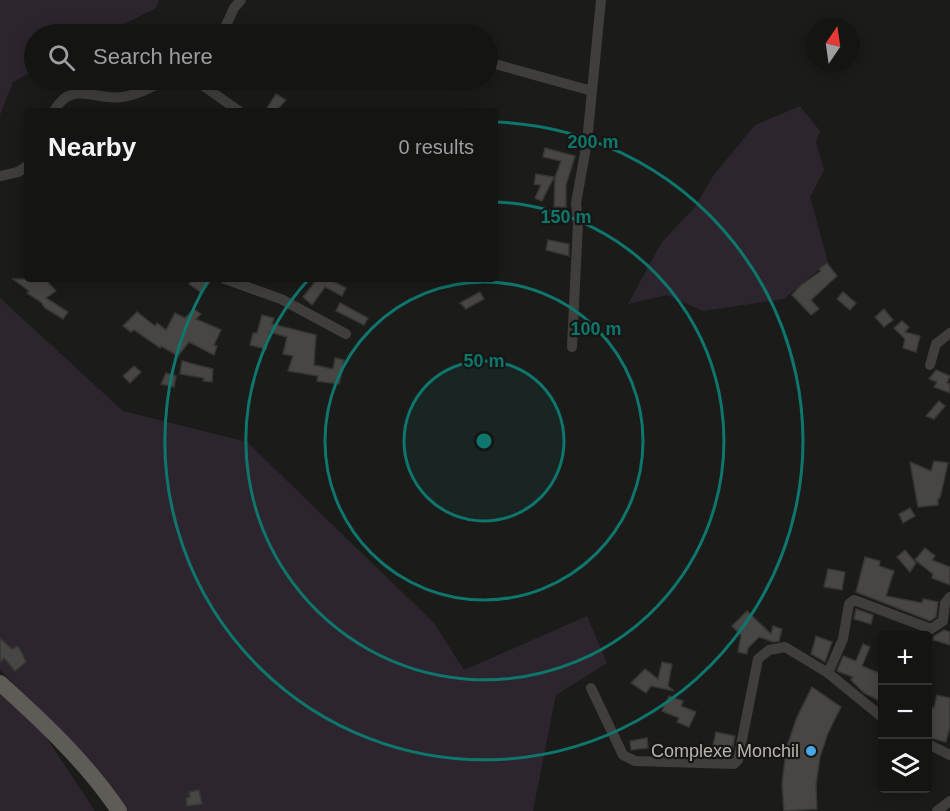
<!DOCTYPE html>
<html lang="en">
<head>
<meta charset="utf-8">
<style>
  :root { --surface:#141413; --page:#1d1d1c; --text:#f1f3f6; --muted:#9d9ea0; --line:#333 }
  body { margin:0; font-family:Helvetica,sans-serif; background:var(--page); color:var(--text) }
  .controls { position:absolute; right:18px; bottom:18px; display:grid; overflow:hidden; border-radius:6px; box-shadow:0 3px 15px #0003 }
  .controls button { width:54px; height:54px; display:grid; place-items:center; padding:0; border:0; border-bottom:2px solid var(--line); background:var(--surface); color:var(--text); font:30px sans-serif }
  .compass { position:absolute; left:806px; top:18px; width:54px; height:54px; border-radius:50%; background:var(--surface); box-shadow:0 3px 15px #0003; rotate:13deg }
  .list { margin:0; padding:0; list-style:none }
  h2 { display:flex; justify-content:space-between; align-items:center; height:78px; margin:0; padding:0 24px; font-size:26px }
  h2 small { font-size:20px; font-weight:400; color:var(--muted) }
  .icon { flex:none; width:33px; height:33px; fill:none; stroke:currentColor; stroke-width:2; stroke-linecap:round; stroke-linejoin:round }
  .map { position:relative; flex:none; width:950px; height:811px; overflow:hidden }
  .search { position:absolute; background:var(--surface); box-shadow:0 3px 15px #0003; left:24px; top:24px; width:474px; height:66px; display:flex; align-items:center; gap:15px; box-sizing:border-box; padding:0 21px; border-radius:33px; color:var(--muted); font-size:22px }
  .panel { position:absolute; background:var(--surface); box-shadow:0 3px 15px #0003; left:24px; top:108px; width:474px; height:174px; border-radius:6px }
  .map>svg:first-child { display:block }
</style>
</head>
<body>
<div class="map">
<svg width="950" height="811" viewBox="0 0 950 811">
  <rect width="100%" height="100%" fill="#1b1b19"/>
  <g fill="#2c252e">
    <polygon points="0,0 159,0 156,8 104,34 34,34 34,71 13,82 0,115"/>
    <polygon points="800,106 820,131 816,142 824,170 810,197 828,262 784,299 703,311 667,295 628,304 661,243 695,207 713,176 755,125"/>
    <polygon points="0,298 123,411 247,442 434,623 464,670 587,616 607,663 556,695 533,811 127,811 81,751 0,670"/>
    <polygon points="0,691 38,725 95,811 0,811"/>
  </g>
  <g fill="#484643" stroke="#373633" stroke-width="1.5">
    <polygon points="192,25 215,33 215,34 188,34"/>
    <polygon points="276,94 286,100 276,111 265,111"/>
    <polygon points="545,148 575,156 566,185 566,207 554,207 555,177 561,161 543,157"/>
    <polygon points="536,174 554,177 542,201 535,198 541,185 534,184"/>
    <polygon points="548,240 569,244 569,256 546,250"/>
    <polygon points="827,263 837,276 811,300 819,309 811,315 792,295 801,285 821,271 819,269"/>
    <polygon points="13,279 45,279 56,291 46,298 68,312 63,319 45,308 41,302 27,293 29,291"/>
    <polygon points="193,279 212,279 202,293 189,284"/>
    <polygon points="309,279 332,279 331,280 346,288 342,296 325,287 312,305 303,297 315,282"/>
    <polygon points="480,292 484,299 466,309 460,303"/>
    <polygon points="843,292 856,303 850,310 837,299"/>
    <polygon points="340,303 368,318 364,325 336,311"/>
    <polygon points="194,309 201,314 196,319 221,330 214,345 217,346 214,355 189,342 178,356 161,346 160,348 134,330 131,332 123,326 137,312 155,326 157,323 166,330 175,313 185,318"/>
    <polygon points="884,309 893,320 884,327 875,317"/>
    <polygon points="262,315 274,318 272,324 316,335 314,365 333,369 335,358 344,360 339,384 317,381 318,376 288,371 293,356 283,354 287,337 270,332 266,349 250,345 253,333 257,333"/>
    <polygon points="902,321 909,327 905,332 920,336 916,352 903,348 905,339 894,328"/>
    <polygon points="182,361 213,369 212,382 203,381 204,378 180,374"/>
    <polygon points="134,366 141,372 130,383 123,376"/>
    <polygon points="936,370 950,376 947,383 950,384 950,393 934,387 937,382 929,379"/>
    <polygon points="166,373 176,376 174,387 161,384"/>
    <polygon points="939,401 945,406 934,419 926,416"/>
    <polygon points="934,461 948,463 940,498 938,499 938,505 918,507 910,462 931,471"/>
    <polygon points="910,508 915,516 903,523 899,514"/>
    <polygon points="925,548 935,556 932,560 950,567 950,585 932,578 933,574 915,560"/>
    <polygon points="905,550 916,563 910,572 897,557"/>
    <polygon points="865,557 880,561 879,566 894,571 886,596 922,603 923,599 938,602 936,617 930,621 856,592"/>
    <polygon points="828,569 845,572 842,590 824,587"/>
    <polygon points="856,609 873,615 871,624 854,619"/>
    <polygon points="747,611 771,634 773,626 782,629 779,641 773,642 759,637 748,648 747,654 738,652 741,635 732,626"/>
    <polygon points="944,630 950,632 950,645 933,640 934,636"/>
    <polygon points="816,636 832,642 825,662 811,654"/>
    <polygon points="0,638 12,649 18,646 22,653 26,662 15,671 4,658 0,662"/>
    <polygon points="863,644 870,647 862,666 882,674 882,702 864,693 851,680 853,677 837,671 843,656 856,661"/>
    <polygon points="662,662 672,664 668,686 674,691 651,686 646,693 631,683 645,669 658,679"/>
    <polygon points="812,687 841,707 828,733 820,757 816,785 817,809 784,811 782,785 786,749 797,717"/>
    <polygon points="937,695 950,698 950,726 946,742 927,737 927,706 934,708"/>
    <polygon points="669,696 683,701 681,706 696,712 689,727 677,722 679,718 662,711"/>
    <polygon points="716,732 735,736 731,756 711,754"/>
    <polygon points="647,738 648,748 631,750 630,741"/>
    <polygon points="199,790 202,804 187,806 186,798 190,797 189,792"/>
  </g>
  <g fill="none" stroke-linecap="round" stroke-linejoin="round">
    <g stroke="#403e3b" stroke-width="10">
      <polyline points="222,34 234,8 241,0"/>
      <polyline points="488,62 592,91"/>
      <polyline points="195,80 239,111"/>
      <path d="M54,111c18,-32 41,-10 68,-14 15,-2 30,-10 44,-17"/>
      <polyline points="0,176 18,172 27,166"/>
      <polyline points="225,279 281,299 346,334"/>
      <polyline points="572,347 578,223 576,203 587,142 601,0"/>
      <polyline points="930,365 936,344 950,333"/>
      <polyline points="828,673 843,639 849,604 854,600 931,629 943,621 945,603 950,597"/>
      <polyline points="591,688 623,755 635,761 734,764 738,760 758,659 769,650 785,647 828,673 882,717"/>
      <polyline points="928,744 950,755"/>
      <polyline points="937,811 950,801"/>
    </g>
    <path stroke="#5f5b57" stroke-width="16" d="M0,683c43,39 87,80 119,128"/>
  </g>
  <circle cx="484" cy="441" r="80" fill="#0f766e" fill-opacity=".12"/>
  <g fill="none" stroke="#0f766e" stroke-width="3">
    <circle cx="484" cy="441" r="80"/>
    <circle cx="484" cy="441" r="159"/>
    <path d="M497 202A239 239 0 1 1 308 280"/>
    <path d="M495 122A319 319 0 1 1 209 279"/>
  </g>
  <circle fill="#48a7e4" stroke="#161614" stroke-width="2" cx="811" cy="751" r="6"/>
  <g text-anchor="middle" stroke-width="4.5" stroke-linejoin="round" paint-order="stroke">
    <g font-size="18" fill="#bab2ad" stroke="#161614" text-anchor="end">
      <text x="799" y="757">Complexe Monchil</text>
    </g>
  </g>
  <circle cx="484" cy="441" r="9" fill="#0f766e" stroke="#161614" stroke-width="3"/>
  <g font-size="18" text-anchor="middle" font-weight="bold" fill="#0f766e" stroke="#161614" stroke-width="4.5" stroke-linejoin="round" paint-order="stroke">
    <text x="593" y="148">200 m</text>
    <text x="566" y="223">150 m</text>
    <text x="596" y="335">100 m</text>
    <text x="484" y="367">50 m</text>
  </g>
</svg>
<div class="controls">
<button>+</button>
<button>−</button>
<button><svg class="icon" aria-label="layers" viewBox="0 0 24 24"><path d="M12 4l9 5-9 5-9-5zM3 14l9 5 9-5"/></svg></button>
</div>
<svg class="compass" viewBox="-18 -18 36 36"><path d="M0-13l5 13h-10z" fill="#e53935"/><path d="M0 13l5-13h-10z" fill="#9d9ea0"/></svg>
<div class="search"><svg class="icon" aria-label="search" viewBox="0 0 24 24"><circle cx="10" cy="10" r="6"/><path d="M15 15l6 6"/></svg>Search here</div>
<section class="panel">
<h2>Nearby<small>0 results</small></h2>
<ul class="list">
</ul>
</section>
</div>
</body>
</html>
